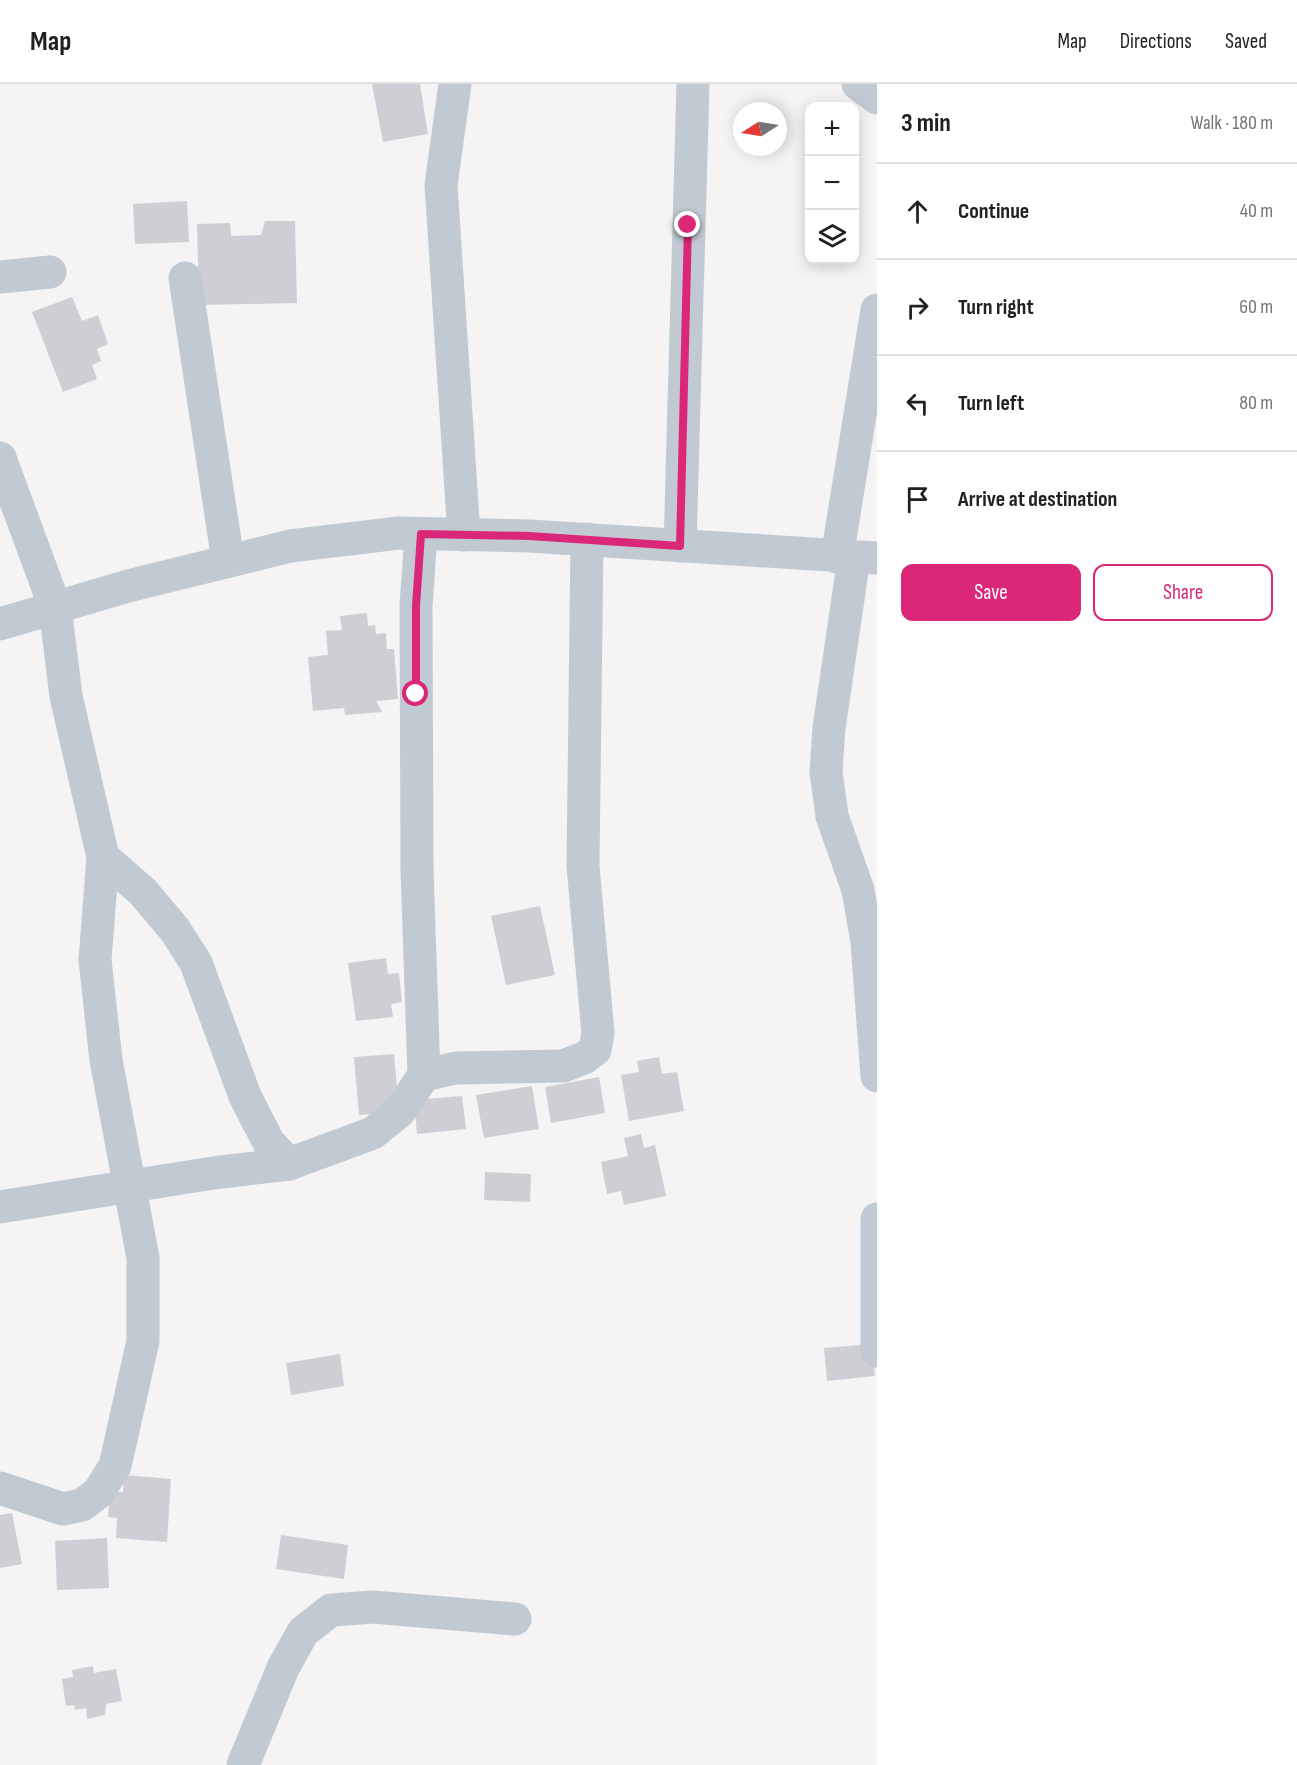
<!DOCTYPE html>
<html lang="en">
<head>
<meta charset="utf-8">
<style>
  :root { --surface:#fff; --page:#f2f2f2; --text:#202124; --muted:#757577; --line:#e0e0e0; --accent:#db2777 }
  body { margin:0; font-family:"Sofia Sans Condensed",sans-serif; background:var(--page); color:var(--text) }
  .controls { position:absolute; right:18px; top:18px; display:grid; overflow:hidden; border-radius:12px; box-shadow:0 3px 15px #0003 }
  .controls button { width:54px; height:54px; display:grid; place-items:center; padding:0; border:0; border-bottom:2px solid var(--line); background:var(--surface); color:var(--text); font:30px sans-serif }
  .compass { position:absolute; left:733px; top:18px; width:54px; height:54px; border-radius:50%; background:var(--surface); box-shadow:0 3px 15px #0003; rotate:258deg }
  .stop { position:absolute; width:18px; height:18px; margin:-14px; border:4px solid #db2777; border-radius:50%; background:#fff }
  .stop.end { background:#db2777; border-color:#fff; box-shadow:0 2px 6px #0008 }
  .list { margin:0; padding:0; list-style:none }
  h2 { display:flex; justify-content:space-between; align-items:center; height:78px; margin:0; padding:0 24px; font-size:26px }
  h2 small { font-size:20px; font-weight:400; color:var(--muted) }
  .list li { display:grid; grid-template-columns:39px 1fr auto; gap:18px; align-items:center; box-sizing:border-box; height:96px; padding:0 24px; border-top:2px solid var(--line) }
  .list b { display:block; font-size:22px; white-space:nowrap }
  .list em { font-size:20px; font-style:normal; color:var(--muted) }
  .actions { display:flex; gap:12px; padding:18px 24px }
  .actions a { flex:1; padding:14px 0; border:2px solid var(--accent); border-radius:12px; text-align:center; font-size:21px; color:var(--accent) }
  .actions .main { background:var(--accent); color:#fff }
  .icon { flex:none; width:33px; height:33px; fill:none; stroke:currentColor; stroke-width:2; stroke-linecap:round; stroke-linejoin:round }
  .map { position:relative; flex:none; width:877px; height:1681px; overflow:hidden }
  header { display:flex; align-items:center; gap:36px; box-sizing:border-box; height:84px; padding:0 30px; background:var(--surface); border-bottom:2px solid var(--line) }
  header strong { font-size:28px }
  nav { display:flex; gap:33px; margin-inline-start:auto; font-size:21px }
  main { display:flex }
  aside { flex:1; background:var(--surface) }
  .map>svg:first-child { display:block }
</style>
</head>
<body>
<header>
<strong>Map</strong>
<nav><a>Map</a><a>Directions</a><a>Saved</a></nav>
</header>
<main>
<div class="map">
<svg width="877" height="1681" viewBox="0 0 877 1681">
  <rect width="100%" height="100%" fill="#f5f3f3"/>
  <g fill="#cdcfd5">
    <polygon points="372,0 420,0 428,50 383,58"/>
    <polygon points="187,117 189,158 135,160 133,120"/>
    <polygon points="265,137 295,137 297,219 199,221 197,140 230,139 231,152 261,151"/>
    <polygon points="72,213 82,237 98,231 108,260 97,265 101,277 92,281 97,295 63,308 32,228"/>
    <polygon points="367,529 368,542 375,541 376,550 386,549 387,565 394,565 398,615 376,617 382,628 345,631 344,624 313,627 308,573 328,571 326,547 342,546 340,532"/>
    <polygon points="540,822 555,891 506,901 491,832"/>
    <polygon points="386,874 388,890 399,889 402,918 391,920 393,933 356,937 348,879"/>
    <polygon points="394,970 399,1028 359,1031 354,973"/>
    <polygon points="659,973 662,990 677,988 684,1027 629,1037 621,991 639,988 637,977"/>
    <polygon points="599,993 605,1029 551,1039 545,1003"/>
    <polygon points="532,1002 539,1045 484,1054 476,1011"/>
    <polygon points="462,1012 466,1045 417,1050 414,1016"/>
    <polygon points="641,1050 644,1064 655,1061 666,1112 624,1121 621,1107 607,1110 601,1078 628,1072 624,1054"/>
    <polygon points="485,1088 531,1090 530,1118 484,1116"/>
    <polygon points="872,1260 875,1292 827,1297 824,1264"/>
    <polygon points="340,1270 344,1302 291,1311 286,1279"/>
    <polygon points="124,1391 171,1395 167,1458 116,1454 117,1434 108,1433 110,1408 123,1408"/>
    <polygon points="12,1429 22,1480 0,1484 0,1431"/>
    <polygon points="281,1451 348,1461 344,1495 276,1485"/>
    <polygon points="107,1454 109,1504 57,1506 55,1457"/>
    <polygon points="93,1582 94,1589 116,1585 122,1617 106,1620 105,1631 87,1635 86,1624 75,1626 74,1621 66,1622 62,1595 73,1593 72,1586"/>
  </g>
  <g fill="none" stroke-linecap="round" stroke-linejoin="round">
    <g stroke="#c1cad2" stroke-width="33">
      <polyline points="455,0 441,101 464,451"/>
      <polyline points="858,0 877,14"/>
      <polyline points="0,193 50,188"/>
      <polyline points="185,194 228,477"/>
      <polyline points="0,374 55,523 66,612 103,773 143,808 175,846 196,879 245,1012 269,1059 289,1080 373,1049 399,1028 424,991"/>
      <polyline points="421,450 416,522 417,786 424,991 456,984 563,982 584,974 595,966 598,949 583,782 587,455"/>
      <polyline points="680,462 693,0"/>
      <polyline points="837,473 877,226"/>
      <polyline points="854,474 829,644 826,688 832,732 858,806 867,858 877,992"/>
      <polyline points="0,540 128,502 290,462 399,449 529,452 877,474"/>
      <polyline points="0,1123 213,1089 289,1080"/>
      <polyline points="877,1135 877,1267"/>
      <polyline points="0,1404 63,1425 82,1421 98,1409 115,1382 143,1257 143,1174 106,976 95,876 103,773"/>
      <polyline points="243,1681 283,1584 303,1548 331,1526 373,1523 515,1535"/>
    </g>
  </g>
  <g fill="none" stroke-linecap="round" stroke-linejoin="round">
    <polyline stroke="#db2777" stroke-width="8" points="416,610 416,522 421,450 529,452 680,462 688,141"/>
  </g>
</svg>
<div class="controls">
<button>+</button>
<button>−</button>
<button><svg class="icon" aria-label="layers" viewBox="0 0 24 24"><path d="M12 4l9 5-9 5-9-5zM3 14l9 5 9-5"/></svg></button>
</div>
<svg class="compass" viewBox="-18 -18 36 36"><path d="M0-13l5 13h-10z" fill="#e53935"/><path d="M0 13l5-13h-10z" fill="#757577"/></svg>
<div class="stop" style="left:416px;top:610px"></div>
<div class="stop end" style="left:688px;top:141px"></div>
</div>
<aside>
<h2>3 min<small>Walk · 180 m</small></h2>
<ul class="list">
<li><svg class="icon" aria-label="ahead" viewBox="0 0 24 24"><path d="M12 20V5M6 11l6-6 6 6"/></svg><div><b>Continue</b></div><em>40 m</em></li>
<li><svg class="icon" aria-label="right" viewBox="0 0 24 24"><path d="M7 20v-9h11M14 6l5 5-5 5"/></svg><div><b>Turn right</b></div><em>60 m</em></li>
<li><svg class="icon" aria-label="left" viewBox="0 0 24 24"><path d="M17 20v-9H6M10 6l-5 5 5 5"/></svg><div><b>Turn left</b></div><em>80 m</em></li>
<li><svg class="icon" aria-label="arrive" viewBox="0 0 24 24"><path d="M6 21V4h12l-3 4 3 4H6"/></svg><div><b>Arrive at destination</b></div></li>
</ul>
<div class="actions"><a class="main">Save</a><a>Share</a></div>
</aside>
</main>
</body>
</html>
